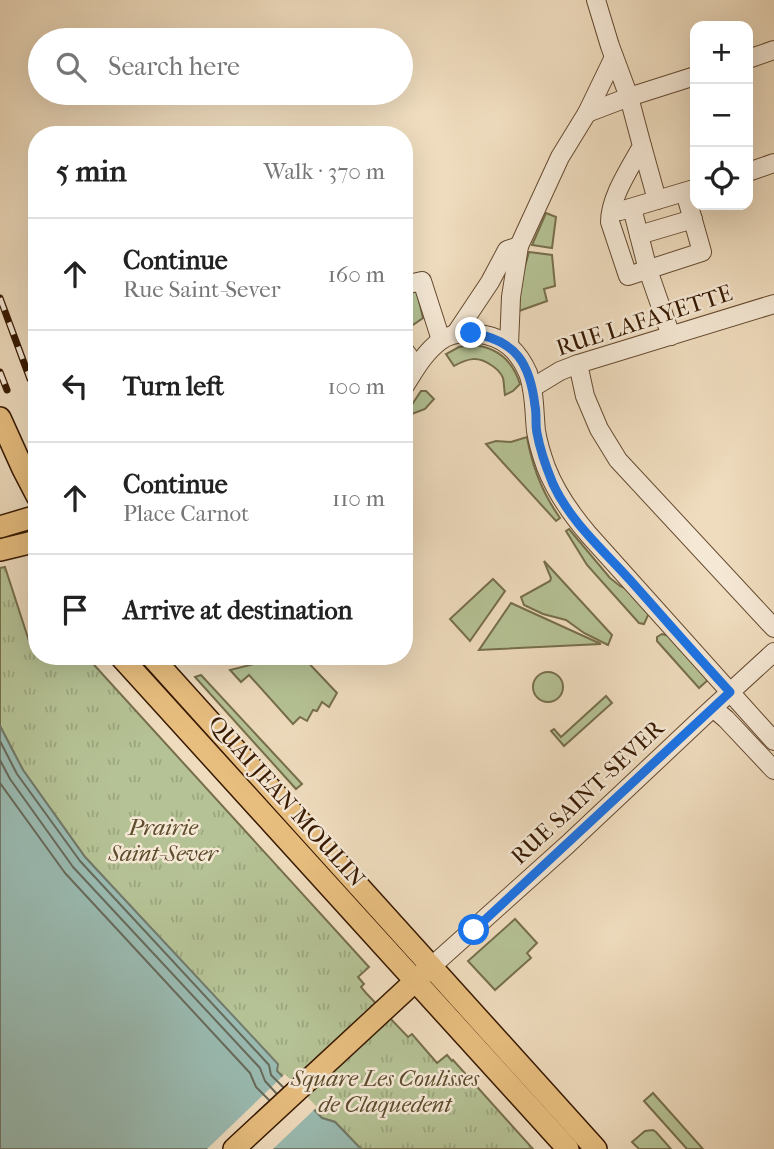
<!DOCTYPE html>
<html lang="en">
<head>
<meta charset="utf-8">
<style>
  :root { --surface:#fff; --page:#f2f2f2; --text:#222; --muted:#767676; --line:#e0e0e0 }
  body { margin:0; font-family:"IM FELL French Canon",serif; background:var(--page); color:var(--text) }
  .controls { position:absolute; right:21px; top:21px; display:grid; overflow:hidden; border-radius:14px; box-shadow:0 7px 28px #0002 }
  .controls button { width:63px; height:63px; display:grid; place-items:center; padding:0; border:0; border-bottom:2px solid var(--line); background:var(--surface); color:var(--text); font:35px sans-serif }
  .stop { position:absolute; width:21px; height:21px; margin:-16px; border:5px solid #1a73e8; border-radius:50%; background:#fff }
  .stop.end { background:#1a73e8; border-color:#fff; box-shadow:0 2px 7px #0008 }
  .list { margin:0; padding:0; list-style:none }
  h2 { display:flex; justify-content:space-between; align-items:center; height:91px; margin:0; padding:0 28px; font-size:30px }
  h2 small { font-size:23px; font-weight:400; color:var(--muted) }
  .list li { display:grid; grid-template-columns:46px 1fr auto; gap:21px; align-items:center; box-sizing:border-box; height:112px; padding:0 28px; border-top:2px solid var(--line) }
  .list b { display:block; font-size:26px; white-space:nowrap }
  .list p { margin:0; font-size:23px; white-space:nowrap; color:var(--muted) }
  .list em { font-size:23px; font-style:normal; color:var(--muted) }
  .icon { flex:none; width:38px; height:38px; fill:none; stroke:currentColor; stroke-width:2; stroke-linecap:round; stroke-linejoin:round }
  .map { position:relative; flex:none; width:774px; height:1149px; overflow:hidden }
  .search { position:absolute; background:var(--surface); box-shadow:0 7px 28px #0002; left:28px; top:28px; width:385px; height:77px; display:flex; align-items:center; gap:18px; box-sizing:border-box; padding:0 24px; border-radius:38px; color:var(--muted); font-size:26px }
  .panel { position:absolute; background:var(--surface); box-shadow:0 7px 28px #0002; left:28px; top:126px; width:385px; height:539px; border-radius:28px }
  .map>svg:first-child { display:block }
</style>
</head>
<body>
<div class="map">
<svg width="774" height="1149" viewBox="0 0 774 1149">
  <defs>
    <pattern id="park-tufts" width="24" height="20" patternUnits="userSpaceOnUse" patternTransform="scale(1.75)"><rect width="24" height="20" fill="#b5c295"/><path d="M3 7l-1-3M5 7V3M7 7l1-3M15 17l-1-3M17 17v-4M19 17l1-3" fill="none" stroke="#9ca67f"/></pattern>
  </defs>
  <rect width="100%" height="100%" fill="#efdcbe"/>
  <filter id="stains"><feTurbulence type="fractalNoise" baseFrequency=".00286" numOctaves="4"/><feColorMatrix values="0 0 0 0 .2 0 0 0 0 .09 0 0 0 0 .02 0 0 0 .5 -.17"/></filter>
  <radialGradient id="worn" r=".72"><stop offset=".6" stop-color="#630" stop-opacity="0"/><stop offset="1" stop-color="#630" stop-opacity=".3"/></radialGradient>
  <g fill="#b5c295" stroke="#766e4b" stroke-width="2">
    <polygon points="546,213 556,217 552,248 532,245"/>
    <path d="M529,252l23,3 3,31 -11,3 3,12 -28,10c0,-20 4,-40 10,-59z"/>
    <polygon points="412,289 417,292 423,318 410,327 409,293"/>
    <path d="M470,345c26,1 42,14 50,39l-7,7 -8,4c-1,-6 -1,-13 -2,-17 -2,-5 -7,-10 -12,-13 -13,-9 -23,-7 -37,1l-8,-12 13,-7z"/>
    <polygon points="421,391 426,391 434,399 425,409 404,417 404,412 409,409"/>
    <path d="M527,437c5,29 16,57 33,81l-4,3 -70,-77 10,-3 15,1z"/>
    <polygon points="569,529 610,578 620,586 631,591 649,613 644,624 639,623 587,565 566,531"/>
    <polygon points="544,561 612,635 608,645 584,633 566,620 543,614 524,605 521,597 550,581 551,578"/>
    <polygon points="493,579 505,591 470,641 450,619"/>
    <polygon points="511,603 601,644 479,650"/>
    <polygon points="662,634 669,636 709,679 699,688 657,641 657,637"/>
    <polygon points="286,656 302,656 337,693 329,707 322,702 317,711 313,710 307,721 300,717 293,724 249,675 241,682 230,670"/>
    <circle cx="548" cy="687" r="15"/>
    <polygon points="201,675 302,784 296,789 195,677"/>
    <polygon points="606,696 612,703 564,746 551,731 554,729 561,737"/>
    <polygon points="515,919 537,943 527,953 531,958 495,990 468,961"/>
    <polygon points="653,1093 703,1149 687,1149 644,1101"/>
    <polygon points="653,1130 656,1132 671,1149 639,1149 632,1142 645,1131"/>
  </g>
  <polygon fill="url(#park-tufts)" stroke="#766e4b" stroke-width="2" points="5,567 30,644 37,642 37,656 86,656 369,967 358,977 364,984 361,987 366,993 408,1037 412,1034 437,1063 447,1055 452,1061 453,1060 533,1149 361,1149 335,1122 322,1118 277,1071 277,1065 85,857 23,770 0,726 0,568"/>
  <polygon fill="#9abbb2" stroke="#727a6b" stroke-width="2" points="0,726 23,770 85,857 278,1064 277,1071 322,1118 335,1122 361,1149 0,1149"/>
  <polygon fill="#efdcbe" points="285,1074 317,1107 273,1149 207,1149"/>
  <g fill="none" stroke-linecap="round" stroke-linejoin="round">
    <g stroke="#686a5a" stroke-width="2">
      <polyline points="0,741 17,774 80,861 269,1065 271,1075 283,1087"/>
      <polyline points="0,760 10,779 73,867 260,1068 265,1081 276,1093"/>
      <polyline points="0,783 65,873 250,1073 256,1087 269,1100"/>
    </g>
    <defs>
      <g id="minor">
        <path d="M596,0l14,46 19,51 13,49c-12,22 -32,51 -32,76l18,54 74,-24 -17,-60"/>
        <polyline points="748,59 774,50"/>
        <polyline points="587,113 629,97 695,76"/>
        <polyline points="642,146 657,200"/>
        <polyline points="748,172 774,163"/>
        <polyline points="632,208 648,270 671,336"/>
        <polyline points="620,211 694,189"/>
        <polyline points="639,235 693,219"/>
        <polyline points="404,285 422,281 441,340"/>
        <polyline points="456,333 490,282 507,250 519,246"/>
        <polyline points="509,345 511,297 519,246 560,157 587,113 614,57"/>
        <polyline points="404,350 416,366"/>
        <polyline points="578,364 585,396 599,429 618,460 774,628"/>
        <path d="M404,387c11,-17 20,-34 36,-46 18,-13 54,-9 70,6 8,7 14,17 18,26 7,19 6,39 8,58 2,12 6,25 10,36 10,26 25,47 43,68l185,206"/>
        <polyline points="532,388 560,371 578,364 774,304"/>
        <polyline points="713,708 726,719 774,770"/>
        <polyline points="432,966 567,845 703,717 774,652"/>
      </g>
      <g id="major">
        <polyline points="0,418 23,469 37,496"/>
        <polyline points="0,527 37,516"/>
        <polyline points="0,550 37,541"/>
        <polyline points="120,656 568,1149"/>
        <polyline points="151,656 596,1149"/>
        <polyline points="234,1149 425,972"/>
      </g>
    </defs>
    <use href="#minor" stroke="#654a30" stroke-width="20"/>
    <use href="#major" stroke="#371901" stroke-width="24"/>
    <use href="#minor" stroke="#f5e8d5" stroke-width="18"/>
    <use href="#major" stroke="#e8be7f" stroke-width="21"/>
    <defs>
      <g id="rail">
        <polyline points="0,298 30,379"/>
        <polyline points="0,372 7,390"/>
      </g>
    </defs>
    <use href="#rail" stroke="#371901" stroke-width="7"/>
    <use href="#rail" stroke="#f5e8d5" stroke-width="4.5" stroke-dasharray="13" stroke-linecap="butt"/>
  </g>
  <g fill="none" stroke-linecap="round" stroke-linejoin="round">
    <path stroke="#1a73e8" stroke-width="9" d="M471,333c45,7 59,30 64,73 2,9 0,18 2,27 3,17 9,34 16,51 17,37 50,66 77,96 33,37 66,75 100,112l-256,238"/>
  </g>
  <g text-anchor="middle" stroke-width="5" stroke-linejoin="round" paint-order="stroke">
    <g font-size="23" fill="#371901" stroke="#f5e8d5">
      <text transform="translate(644 320) rotate(-18)" y="8">RUE LAFAYETTE</text>
      <text transform="translate(587 792) rotate(-43)" y="8">RUE SAINT-SEVER</text>
      <text transform="translate(287 801) rotate(48)" y="8">QUAI JEAN MOULIN</text>
    </g>
    <g font-size="23" font-style="italic" fill="#5d4c2d" stroke="#f5e8d5">
      <text x="163" y="835">Prairie<tspan x="163" dy="26">Saint-Sever</tspan></text>
      <text x="385" y="1086">Square Les Coulisses<tspan x="385" dy="26">de Claquedent</tspan></text>
    </g>
  </g>
  <rect width="100%" height="100%" filter="url(#stains)"/>
  <rect width="100%" height="100%" fill="url(#worn)"/>
</svg>
<div class="controls">
<button>+</button>
<button>−</button>
<button><svg class="icon" aria-label="locate" viewBox="0 0 24 24"><circle cx="12" cy="12" r="6"/><path d="M12 2v4M12 18v4M2 12h4M18 12h4"/></svg></button>
</div>
<div class="stop" style="left:474px;top:930px"></div>
<div class="stop end" style="left:471px;top:333px"></div>
<div class="search"><svg class="icon" aria-label="search" viewBox="0 0 24 24"><circle cx="10" cy="10" r="6"/><path d="M15 15l6 6"/></svg>Search here</div>
<section class="panel">
<h2>5 min<small>Walk · 370 m</small></h2>
<ul class="list">
<li><svg class="icon" aria-label="ahead" viewBox="0 0 24 24"><path d="M12 20V5M6 11l6-6 6 6"/></svg><div><b>Continue</b><p>Rue Saint-Sever</p></div><em>160 m</em></li>
<li><svg class="icon" aria-label="left" viewBox="0 0 24 24"><path d="M17 20v-9H6M10 6l-5 5 5 5"/></svg><div><b>Turn left</b></div><em>100 m</em></li>
<li><svg class="icon" aria-label="ahead" viewBox="0 0 24 24"><path d="M12 20V5M6 11l6-6 6 6"/></svg><div><b>Continue</b><p>Place Carnot</p></div><em>110 m</em></li>
<li><svg class="icon" aria-label="arrive" viewBox="0 0 24 24"><path d="M6 21V4h12l-3 4 3 4H6"/></svg><div><b>Arrive at destination</b></div></li>
</ul>
</section>
</div>
</body>
</html>
